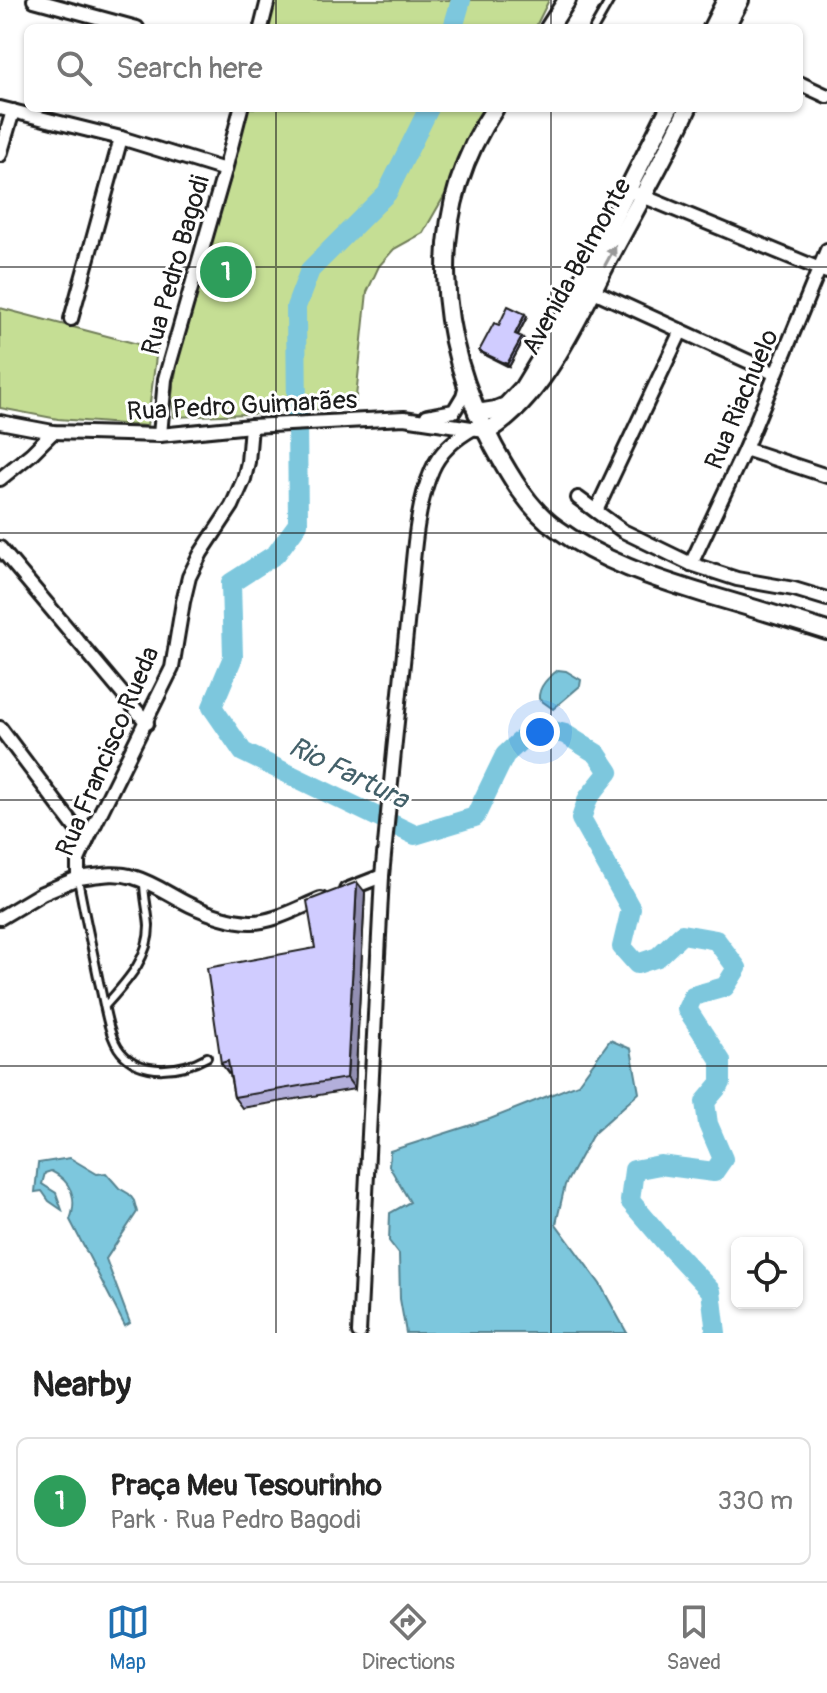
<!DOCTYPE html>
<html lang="en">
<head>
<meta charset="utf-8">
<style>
  :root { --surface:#fff; --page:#f6f6f6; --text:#222; --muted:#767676; --line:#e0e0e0; --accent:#1f6fb2 }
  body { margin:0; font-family:Pangolin,sans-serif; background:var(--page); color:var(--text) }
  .controls { position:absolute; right:24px; bottom:24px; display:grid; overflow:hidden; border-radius:12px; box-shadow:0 2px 6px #0004 }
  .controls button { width:72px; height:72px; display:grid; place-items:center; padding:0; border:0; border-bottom:2px solid var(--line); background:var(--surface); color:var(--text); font:40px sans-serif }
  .you { position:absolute; left:540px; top:732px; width:28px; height:28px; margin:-20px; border:6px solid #fff; border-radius:50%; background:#1a73e8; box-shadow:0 0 0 12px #1a73e833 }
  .badge { display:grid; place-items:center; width:52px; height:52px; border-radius:50%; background:var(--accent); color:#fff; font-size:26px; font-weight:700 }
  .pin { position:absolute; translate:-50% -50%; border:4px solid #fff; box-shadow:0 2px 8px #0006 }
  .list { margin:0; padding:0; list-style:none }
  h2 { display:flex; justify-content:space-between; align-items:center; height:104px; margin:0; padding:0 32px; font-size:34px }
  h2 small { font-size:26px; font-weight:400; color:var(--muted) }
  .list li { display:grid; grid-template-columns:52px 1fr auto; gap:24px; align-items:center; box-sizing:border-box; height:128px; margin:0 16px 16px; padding:0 16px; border:2px solid var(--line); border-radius:12px }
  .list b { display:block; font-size:30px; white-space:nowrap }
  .list p { margin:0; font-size:26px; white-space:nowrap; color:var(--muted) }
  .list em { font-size:26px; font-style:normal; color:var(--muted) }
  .icon { flex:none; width:44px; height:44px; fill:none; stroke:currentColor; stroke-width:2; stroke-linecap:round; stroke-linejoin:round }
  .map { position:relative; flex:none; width:827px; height:1333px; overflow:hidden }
  .search { position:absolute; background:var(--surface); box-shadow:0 2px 6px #0004; left:24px; right:24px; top:24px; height:88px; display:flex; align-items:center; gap:20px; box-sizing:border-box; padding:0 28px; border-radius:12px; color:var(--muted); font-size:30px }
  .sheet { height:248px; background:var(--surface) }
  nav { display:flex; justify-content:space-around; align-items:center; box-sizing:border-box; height:112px; border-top:2px solid var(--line); background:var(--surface); font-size:22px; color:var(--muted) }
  nav a { display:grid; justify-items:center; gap:4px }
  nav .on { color:var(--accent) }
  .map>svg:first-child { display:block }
</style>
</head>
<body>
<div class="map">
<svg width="827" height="1333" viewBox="0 0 827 1333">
  <rect width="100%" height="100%" fill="#fff"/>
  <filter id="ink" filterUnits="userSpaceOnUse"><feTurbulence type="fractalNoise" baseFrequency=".0125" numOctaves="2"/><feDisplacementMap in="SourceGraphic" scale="16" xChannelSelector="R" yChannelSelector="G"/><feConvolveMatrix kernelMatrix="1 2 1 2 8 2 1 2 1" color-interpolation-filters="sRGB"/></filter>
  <g filter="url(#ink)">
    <g fill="#c5de94" stroke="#707d58" stroke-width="2">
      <polygon points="268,0 549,0 535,28 261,28"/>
      <polygon points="244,108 488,108 447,191 423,233 394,249 379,266 367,292 355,406 274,413 174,417 172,395 187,302 230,181"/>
      <polygon points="0,308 157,349 147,426 58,419 0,408"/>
    </g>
    <g fill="#7dc7dd" stroke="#568390" stroke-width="2">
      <path d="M558,670l8,1 15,9 -1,6 -27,23 -14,-10c-1,-13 10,-22 19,-29z"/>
      <polygon points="610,1040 631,1049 639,1093 593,1134 565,1185 556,1224 600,1284 627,1333 406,1333 400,1299 399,1254 389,1241 390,1213 410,1202 389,1166 390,1151 490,1119 578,1084"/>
      <path d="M70,1158l27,16 9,-1 13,15 10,6 5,7 3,11 -31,47 24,64 -5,3 -55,-106c8,-22 1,-39 -19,-49l-6,2 -3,11 14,9 6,17 -13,-9 -7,-10 -7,1 3,-29z"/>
    </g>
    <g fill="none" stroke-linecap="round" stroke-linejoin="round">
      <g stroke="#7dc7dd" stroke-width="20">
        <polyline points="453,28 461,0"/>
        <polyline points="429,108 387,193 310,270 296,307 298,524 276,554 231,583 233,657 212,707 243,752 415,835 475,817 505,755 531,731 549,730 565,734 597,754 609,772 588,798 581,819 631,909 622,947 637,964 658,957 682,934 716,940 737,968 725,987 693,996 687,1009 721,1061 721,1083 705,1102 708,1124 723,1159 714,1172 660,1165 634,1170 630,1201 666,1243 711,1291 716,1333"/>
      </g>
      <defs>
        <g id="lane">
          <polyline points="594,28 610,0"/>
          <path d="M78,879c6,34 14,68 21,103 5,19 9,55 22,70 21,25 61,19 86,5"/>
          <path d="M105,1006c21,-24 44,-47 44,-80 -1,-15 -5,-29 -5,-44"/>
        </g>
        <g id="street">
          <polyline points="34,0 137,28"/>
          <polyline points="261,28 268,0"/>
          <polyline points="799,83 827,96"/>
          <polyline points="0,108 121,138 225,170"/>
          <polyline points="0,155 13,111"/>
          <polyline points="635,193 827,272"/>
          <polyline points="585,287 776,374"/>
          <polyline points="71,319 121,138"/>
          <polyline points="427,416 454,411 463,396 466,385"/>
          <polyline points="0,422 53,432 160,435 251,426 404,418 478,429"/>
          <polyline points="160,435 165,379 225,170 241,108"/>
          <polyline points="745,449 827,476"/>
          <polyline points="0,479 31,454 53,432"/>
          <polyline points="578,498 623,531 691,564 737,579 794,589 827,599"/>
          <polyline points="596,511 681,331"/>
          <polyline points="0,548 147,723"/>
          <polyline points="691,564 745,449 827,250"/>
          <polyline points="0,728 86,842"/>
          <path d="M78,878c18,-2 37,-7 55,-1 21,6 38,19 57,28 17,8 40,16 60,17 23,1 50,-15 71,-23"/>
          <polyline points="346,890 382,876"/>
          <polyline points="0,918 42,893 78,878 78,860 86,842 172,668 183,602 189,577 201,553 232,506 244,479 248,462 251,426"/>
          <path d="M359,1333l23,-457c8,-88 17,-174 26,-262 5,-44 6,-103 24,-144 8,-19 24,-32 42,-42"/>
        </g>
        <g id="secondary">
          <polyline points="549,28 567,0"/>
          <polyline points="712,28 726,0"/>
          <polyline points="725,28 740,0"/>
          <path d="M495,108c-71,105 -59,231 -1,339 16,29 35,62 62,81 45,33 97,50 149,66 41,12 82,24 122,37"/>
          <polyline points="477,413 496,410 506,406 523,388 548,347 669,108"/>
          <path d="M486,432c58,-32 94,-120 125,-177 26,-49 54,-97 77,-147"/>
        </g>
      </defs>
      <use href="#lane" stroke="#1c1c1c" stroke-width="12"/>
      <use href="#street" stroke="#1c1c1c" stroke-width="18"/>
      <use href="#secondary" stroke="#1c1c1c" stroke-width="22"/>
      <use href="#lane" stroke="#fff" stroke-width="6"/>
      <use href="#street" stroke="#fff" stroke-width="12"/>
      <use href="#secondary" stroke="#fff" stroke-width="16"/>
    </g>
    <g fill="#b3afdb" stroke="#1c1c1c" stroke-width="2">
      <polygon points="527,317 518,335 524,339 509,367 481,353 479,351"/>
      <polygon points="365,892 355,1089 242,1108 234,1097 230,1074 229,1074 221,1063"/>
    </g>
    <g fill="#928fb2" stroke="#1c1c1c" stroke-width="2">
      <polygon points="525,314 527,317 517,336 515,334"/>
      <polygon points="522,337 524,339 509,367 507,364"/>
      <polygon points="357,882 365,892 355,1089 347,1078"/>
    </g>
    <g fill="#d0ccff" stroke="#1c1c1c" stroke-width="2">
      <polygon points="508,306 525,314 515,334 522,337 507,364 479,351 494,323 499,325"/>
      <polygon points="357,882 347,1078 234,1097 228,1061 221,1063 207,968 315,948 307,901"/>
    </g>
    <defs><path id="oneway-solid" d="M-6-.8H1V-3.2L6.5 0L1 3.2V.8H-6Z" transform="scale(2)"/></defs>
    <use fill="#999" href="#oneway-solid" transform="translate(610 256) rotate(-62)"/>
  </g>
  <path fill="none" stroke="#1c1c1c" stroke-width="2" stroke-opacity="0.55" d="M276,0v28M551,0v28M276,108v1225M551,108v1225M0,267h827M0,533h827M0,800h827M0,1066h827"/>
  <g text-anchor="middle" stroke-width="6" stroke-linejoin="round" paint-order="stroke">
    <g font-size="26" fill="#1c1c1c" stroke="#fff">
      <text transform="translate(175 265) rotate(-74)" y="9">Rua Pedro Bagodi</text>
      <text transform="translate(576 266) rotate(-61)" y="9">Avenida Belmonte</text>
      <text transform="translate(741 399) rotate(-67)" y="9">Rua Riachuelo</text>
      <text transform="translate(242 405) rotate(-3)" y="9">Rua Pedro Guimarães</text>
      <text transform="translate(107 751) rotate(-67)" y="9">Rua Francisco Rueda</text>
    </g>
    <g font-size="28" font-style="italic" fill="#436069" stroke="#fff">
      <text transform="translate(349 772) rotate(26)" y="10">Rio Fartura</text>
    </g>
  </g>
</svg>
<div class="controls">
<button><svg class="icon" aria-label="locate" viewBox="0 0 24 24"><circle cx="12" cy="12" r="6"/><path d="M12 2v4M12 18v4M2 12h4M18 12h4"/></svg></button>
</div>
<div class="you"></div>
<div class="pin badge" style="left:226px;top:272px;background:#2e9e5b">1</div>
<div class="search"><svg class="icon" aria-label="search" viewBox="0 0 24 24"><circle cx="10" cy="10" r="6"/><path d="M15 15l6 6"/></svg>Search here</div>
</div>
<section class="sheet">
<h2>Nearby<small></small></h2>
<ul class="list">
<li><span class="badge" style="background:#2e9e5b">1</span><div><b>Praça Meu Tesourinho</b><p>Park · Rua Pedro Bagodi</p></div><em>330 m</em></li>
</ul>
</section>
<nav>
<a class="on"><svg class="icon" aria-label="map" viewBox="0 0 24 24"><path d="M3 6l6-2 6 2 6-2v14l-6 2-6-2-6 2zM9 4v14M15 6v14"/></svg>Map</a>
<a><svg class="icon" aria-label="directions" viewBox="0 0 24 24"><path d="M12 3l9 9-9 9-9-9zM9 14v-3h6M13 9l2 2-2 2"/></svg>Directions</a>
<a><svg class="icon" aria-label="saved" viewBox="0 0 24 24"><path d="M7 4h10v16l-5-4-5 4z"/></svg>Saved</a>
</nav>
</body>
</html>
